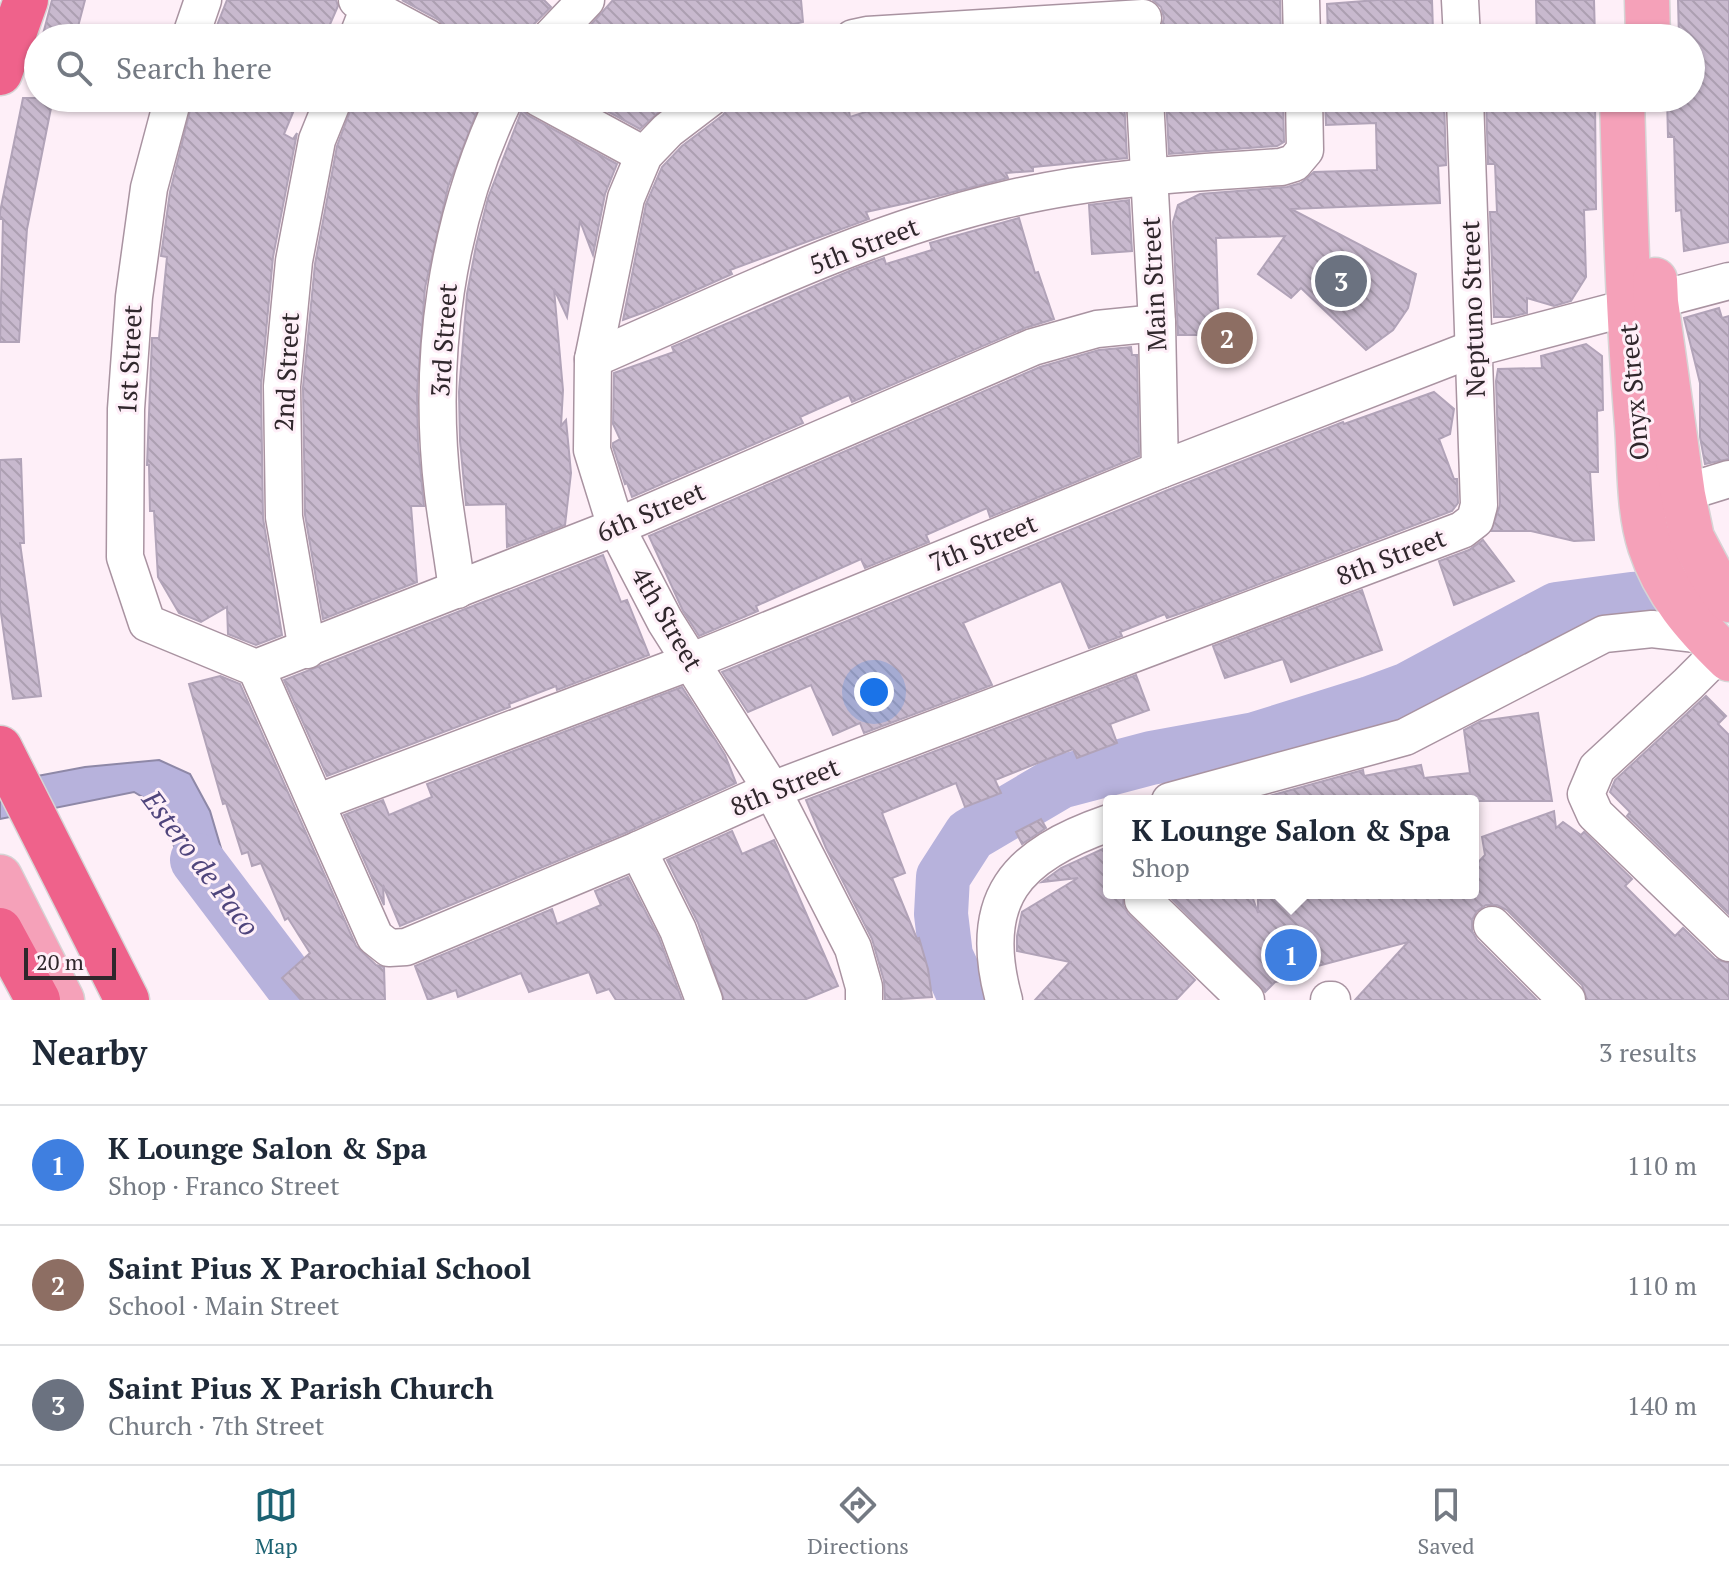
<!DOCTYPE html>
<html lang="en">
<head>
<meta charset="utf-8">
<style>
  :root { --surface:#fff; --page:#f6f6f7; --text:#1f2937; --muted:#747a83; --line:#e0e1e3; --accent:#1c6272 }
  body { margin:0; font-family:"PT Serif",serif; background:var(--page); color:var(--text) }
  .scale { position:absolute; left:24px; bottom:20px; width:92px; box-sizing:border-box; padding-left:8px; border:4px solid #30272c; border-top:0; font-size:22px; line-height:28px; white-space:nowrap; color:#30272c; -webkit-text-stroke:6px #feeff8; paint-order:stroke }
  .you { position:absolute; left:874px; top:692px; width:28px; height:28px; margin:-20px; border:6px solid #fff; border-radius:50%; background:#1a73e8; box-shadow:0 0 0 12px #1a73e833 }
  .badge { display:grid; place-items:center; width:52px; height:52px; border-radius:50%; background:var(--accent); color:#fff; font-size:26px; font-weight:700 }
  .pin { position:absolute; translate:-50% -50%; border:4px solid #fff; box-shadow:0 2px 8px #0006 }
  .popup { position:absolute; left:1103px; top:795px; width:376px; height:104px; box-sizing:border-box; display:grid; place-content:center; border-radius:8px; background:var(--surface); filter:drop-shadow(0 2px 6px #0005); font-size:26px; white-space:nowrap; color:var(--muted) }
  .popup b { font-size:30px; color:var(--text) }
  .popup::after { content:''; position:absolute; left:50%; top:100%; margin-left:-16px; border:16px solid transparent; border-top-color:var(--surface) }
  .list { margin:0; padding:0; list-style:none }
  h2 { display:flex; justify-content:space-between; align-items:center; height:104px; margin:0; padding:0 32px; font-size:34px }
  h2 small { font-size:26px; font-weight:400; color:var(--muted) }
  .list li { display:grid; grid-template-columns:52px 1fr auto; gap:24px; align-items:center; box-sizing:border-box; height:120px; padding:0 32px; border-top:2px solid var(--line) }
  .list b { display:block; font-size:30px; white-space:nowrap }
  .list p { margin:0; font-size:26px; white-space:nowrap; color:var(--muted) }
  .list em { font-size:26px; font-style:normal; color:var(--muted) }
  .icon { flex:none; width:44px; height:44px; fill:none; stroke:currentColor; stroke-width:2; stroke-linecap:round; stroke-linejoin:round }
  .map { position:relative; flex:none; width:1729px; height:1000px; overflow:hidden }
  .search { position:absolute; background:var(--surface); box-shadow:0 2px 6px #0004; left:24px; right:24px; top:24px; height:88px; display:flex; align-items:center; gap:20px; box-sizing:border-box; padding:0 28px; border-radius:44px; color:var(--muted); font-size:30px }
  .sheet { height:464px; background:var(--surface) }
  nav { display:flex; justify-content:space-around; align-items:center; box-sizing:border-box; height:112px; border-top:2px solid var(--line); background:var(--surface); font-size:22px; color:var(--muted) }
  nav a { display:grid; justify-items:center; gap:4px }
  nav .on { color:var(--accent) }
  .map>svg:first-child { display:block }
</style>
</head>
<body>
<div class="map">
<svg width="1729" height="1000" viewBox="0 0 1729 1000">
  <defs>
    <pattern id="building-back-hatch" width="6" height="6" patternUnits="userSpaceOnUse" patternTransform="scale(2)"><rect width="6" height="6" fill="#c8b9ce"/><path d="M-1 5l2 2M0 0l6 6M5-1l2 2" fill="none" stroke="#ac9fb1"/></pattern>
  </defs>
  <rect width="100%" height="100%" fill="#feeff8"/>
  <polygon fill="#b7b2dc" stroke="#8e88a7" stroke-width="2" points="159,760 190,774 210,811 242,919 194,878 144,798 134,792 0,819 0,783 85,767"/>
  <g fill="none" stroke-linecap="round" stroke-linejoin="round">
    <g stroke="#b7b2dc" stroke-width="54">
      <polyline points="197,860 303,1000"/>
      <polyline points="966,1000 946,956 941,914 943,877 970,835 1060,782 1151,758 1255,739 1370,703 1408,689 1557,609 1632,599 1725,594"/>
    </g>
  </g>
  <g fill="url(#building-back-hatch)" stroke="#b1a3b8" stroke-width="2">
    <polygon points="52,0 85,0 75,38 42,38"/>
    <polygon points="227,0 336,0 338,6 324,38 212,38"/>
    <polygon points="402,0 544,0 551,7 534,24 530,38 449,38 446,28 439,20"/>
    <polygon points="613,0 801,0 803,22 767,30 750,38 579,38"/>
    <polygon points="1153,0 1280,0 1281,38 1148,38 1161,28 1164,18 1161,7"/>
    <polygon points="1377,0 1432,0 1433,31 1370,33 1370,38 1328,38 1327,4"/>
    <polygon points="1536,0 1594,0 1595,38 1537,38"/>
    <polygon points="1678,0 1729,0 1729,242 1684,251 1681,210 1676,211 1674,137 1668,137 1667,98 1691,98 1691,38 1679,38"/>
    <polygon points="23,98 53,98 27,229 19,342 0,342 3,219 0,219 0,212"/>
    <polygon points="193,98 299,98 284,134 293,139 297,133 273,257 261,386 263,518 282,635 256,645 228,634 227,607 201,622 179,613 158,577 154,511 150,511 149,465 147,465 152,338 159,338 167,257 161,256 170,192"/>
    <polygon points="355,98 482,98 448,187 425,288 417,392 418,444 424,506 411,506 417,582 323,619 305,515 303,387 315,264 337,146"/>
    <polygon points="583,98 675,98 640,129"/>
    <polygon points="750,98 847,98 850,117 909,98 1124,98 1127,158 1033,167 1033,171 1006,173 1008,178 930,198 866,212 869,219 730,270 732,274 656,308 623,320 646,204 662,167 682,146 723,115 730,105"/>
    <polygon points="1166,98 1283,98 1284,142 1277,146 1169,154"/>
    <polygon points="1325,98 1444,98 1446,165 1438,166 1440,203 1291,209 1416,274 1408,308 1393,330 1366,350 1301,288 1291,298 1258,274 1285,236 1216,238 1219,335 1178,335 1173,222 1178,205 1200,194 1287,187 1301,183 1314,172 1377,170 1376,123 1326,125"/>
    <polygon points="1486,98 1595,98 1596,209 1584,210 1586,277 1571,301 1554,306 1527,298 1527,313 1510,317 1494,317 1490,212 1497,212 1495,164 1488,164"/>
    <polygon points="522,110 529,116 617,164 605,194 593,255 580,221 567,317 554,289 563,390 561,426 566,420 571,473 565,525 507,547 506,504 466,505 460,441 459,392 467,294 476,246 488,198"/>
    <polygon points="1129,200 1132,251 1092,254 1089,205"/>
    <polygon points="1019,218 1035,273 1038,272 1054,319 1025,328 852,402 849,395 800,417 803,423 632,497 627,483 625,484 613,447 613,443 620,439 613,424 614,373 674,352 672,347 854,269 884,258 886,264 932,250 930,243"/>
    <polygon points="1719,308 1722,318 1729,316 1729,459 1705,464 1700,437 1700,383 1684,318"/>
    <polygon points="1586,344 1602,356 1603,410 1597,411 1598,472 1590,472 1594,540 1574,541 1531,531 1491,531 1500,505 1496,381 1498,369 1542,368 1541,356"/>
    <polygon points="1131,347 1132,355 1137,355 1139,456 990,517 987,508 926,535 929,542 865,568 861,559 756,606 758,611 699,636 683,611 649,536 1040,367 1099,350"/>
    <polygon points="1434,392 1454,409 1450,434 1439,439 1454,479 1457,479 1458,503 1452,511 1199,607 1167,618 1165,614 1120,632 1122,636 1089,648 1061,581 963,623 992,685 864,733 860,723 833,735 811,685 748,712 722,672 1168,490 1343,422 1344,424"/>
    <polygon points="21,459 24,543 20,543 41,696 13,699 0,606 0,460"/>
    <polygon points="1483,540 1514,581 1454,605 1439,561 1469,550"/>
    <polygon points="603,555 621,602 627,600 649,655 557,690 556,686 509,704 510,707 327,776 284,680"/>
    <polygon points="1362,590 1382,650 1291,682 1283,659 1225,678 1213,646"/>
    <polygon points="1136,675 1149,710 1110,724 1117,743 1077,758 1073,749 995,780 1001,793 965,807 956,783 882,813 905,873 892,878 917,939 919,938 928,969 932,997 885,1000 884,981 872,939 826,848 806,800"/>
    <polygon points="220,676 240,684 356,946 376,965 384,967 385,1000 301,1000 282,978 310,953 288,918 285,920 261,863 252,866 248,852 242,854 226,803 223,804 189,684"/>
    <polygon points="682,687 725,755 736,783 630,831 400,926 383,885 384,905 344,815 383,800 389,815 432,797 427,784"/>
    <polygon points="1706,696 1726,716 1718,724 1729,735 1729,914 1627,816 1630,812 1610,792 1615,780"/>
    <polygon points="1538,713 1552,801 1251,801 1363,770 1364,776 1421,765 1424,778 1470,773 1464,730 1481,721"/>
    <polygon points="1554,811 1556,828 1563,822 1581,835 1584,832 1632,879 1625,886 1675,936 1683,928 1715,959 1729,963 1729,1000 1587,1000 1582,985 1507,910 1497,905 1486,905 1477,911 1472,920 1472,931 1477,940 1537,1000 1355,1000 1408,942 1310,968 1312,975 1275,982 1265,992 1166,893 1251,893 1258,913 1258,899 1316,893 1473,893 1473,868 1485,855 1482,837"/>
    <polygon points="1041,819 1046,828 1022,844 1016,832"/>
    <polygon points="732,831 742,854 774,840 838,986 804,1000 724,1000 698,923 667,860"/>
    <polygon points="1109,846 1109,893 1124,893 1123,905 1128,914 1195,980 1176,1000 1035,1000 1070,962 1017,951 1017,936 1022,912 1078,878 1042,882 1061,868"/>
    <polygon points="628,877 659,938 682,1000 616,1000 609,989 597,993 589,972 529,992 521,973 458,997 456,990 428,1000 415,966 552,909 557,924 601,905 595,891"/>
  </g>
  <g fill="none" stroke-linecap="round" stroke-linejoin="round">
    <defs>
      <g id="minor">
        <polyline points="357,0 428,38"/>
        <polyline points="1301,0 1302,38"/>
        <polyline points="1460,0 1462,38"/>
        <polyline points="190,38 203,0"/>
        <polyline points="357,38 369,7 375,0"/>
        <polyline points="550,38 586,0"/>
        <polyline points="853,38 867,35 1143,18"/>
        <polyline points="173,98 149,188 134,297 126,409 125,557 147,623 256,668 616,527 1033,347 1097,329 1157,323"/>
        <polyline points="539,98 644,155"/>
        <polyline points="710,98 668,130 644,155 626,198 593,359 592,450 616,527 665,621 772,790 853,948 864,987 864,1000"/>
        <polyline points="1145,98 1157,323 1160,470"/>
        <path d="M593,359c134,-58 269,-126 411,-159 91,-22 184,-27 277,-33l13,-4 11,-13 -1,-52"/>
        <polyline points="1658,501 1729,479"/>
        <path d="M457,590c-4,-32 -10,-65 -14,-97 -16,-135 3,-273 62,-395"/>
        <polyline points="307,650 284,517 282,386 294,261 317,140 334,98"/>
        <polyline points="1721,651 1688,684 1597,768 1586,794 1595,814 1729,943"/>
        <polyline points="256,668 375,937 389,948 406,947 638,850 772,790 1462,530 1475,520 1479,505 1465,98"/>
        <polyline points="1170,801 1405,737 1604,634 1652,629 1705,635"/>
        <polyline points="316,803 690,662 1160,470 1475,348 1729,281"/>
        <polyline points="638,850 678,930 704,1000"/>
        <polyline points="1143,900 1246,1000"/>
        <polyline points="1492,925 1567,1000"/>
        <path d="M1004,1000c-28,-101 12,-145 105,-177"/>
        <polyline points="1329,1000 1332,1000"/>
      </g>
      <g id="major">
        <polyline points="1647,0 1648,38"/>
        <path d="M1622,98c3,109 6,218 15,327 3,39 1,84 13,121 15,46 45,80 79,113"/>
        <polyline points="1655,280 1656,302 1683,495 1692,538 1711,574 1729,600"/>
        <polyline points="0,877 62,1000"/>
      </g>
      <g id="highway">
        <polyline points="0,73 26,0"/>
        <polyline points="0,748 127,1000"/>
        <polyline points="0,930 38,1000"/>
      </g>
    </defs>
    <use href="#minor" stroke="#a993a1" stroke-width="39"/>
    <use href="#major" stroke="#d6d4d5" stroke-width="47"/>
    <use href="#highway" stroke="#d6d4d5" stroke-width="47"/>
    <use href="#minor" stroke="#fff" stroke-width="36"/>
    <use href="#major" stroke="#f5a1b9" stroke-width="44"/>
    <use href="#highway" stroke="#ef628b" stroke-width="44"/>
  </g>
  <g text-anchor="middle" stroke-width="6" stroke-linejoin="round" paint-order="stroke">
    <g font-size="26" fill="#30272c" stroke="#feeff8">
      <text transform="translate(864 246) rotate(-21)" y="9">5th Street</text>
      <text transform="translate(1154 284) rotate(-93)" y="9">Main Street</text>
      <text transform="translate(1473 309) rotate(-92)" y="9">Neptuno Street</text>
      <text transform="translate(444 340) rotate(-86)" y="9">3rd Street</text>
      <text transform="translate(130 360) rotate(-87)" y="9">1st Street</text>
      <text transform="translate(287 372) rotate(-87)" y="9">2nd Street</text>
      <text transform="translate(1634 392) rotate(-95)" y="9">Onyx Street</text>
      <text transform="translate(651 512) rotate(-23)" y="9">6th Street</text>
      <text transform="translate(983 543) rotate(-22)" y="9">7th Street</text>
      <text transform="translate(1391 557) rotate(-21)" y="9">8th Street</text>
      <text transform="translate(667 619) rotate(60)" y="9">4th Street</text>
      <text transform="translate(785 787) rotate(-22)" y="9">8th Street</text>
    </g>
    <g font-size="28" font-style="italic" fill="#4f457c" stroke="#feeff8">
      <text transform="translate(201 863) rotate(53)" y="10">Estero de Paco</text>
    </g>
  </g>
</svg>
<div class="scale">20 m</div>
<div class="you"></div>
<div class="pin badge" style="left:1291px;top:955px;background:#3f7fe0">1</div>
<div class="popup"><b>K Lounge Salon &amp; Spa</b>Shop</div>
<div class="pin badge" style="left:1227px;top:338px;background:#8d6e63">2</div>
<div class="pin badge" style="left:1341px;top:281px;background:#6b7280">3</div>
<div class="search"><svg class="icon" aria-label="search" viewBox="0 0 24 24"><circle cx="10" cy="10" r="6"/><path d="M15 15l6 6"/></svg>Search here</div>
</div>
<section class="sheet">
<h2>Nearby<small>3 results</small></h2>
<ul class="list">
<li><span class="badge" style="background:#3f7fe0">1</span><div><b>K Lounge Salon &amp; Spa</b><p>Shop · Franco Street</p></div><em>110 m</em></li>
<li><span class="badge" style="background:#8d6e63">2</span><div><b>Saint Pius X Parochial School</b><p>School · Main Street</p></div><em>110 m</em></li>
<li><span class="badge" style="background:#6b7280">3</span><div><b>Saint Pius X Parish Church</b><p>Church · 7th Street</p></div><em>140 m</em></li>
</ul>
</section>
<nav>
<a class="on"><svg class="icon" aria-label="map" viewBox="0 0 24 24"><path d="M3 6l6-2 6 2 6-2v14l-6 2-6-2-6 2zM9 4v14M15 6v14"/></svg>Map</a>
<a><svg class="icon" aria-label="directions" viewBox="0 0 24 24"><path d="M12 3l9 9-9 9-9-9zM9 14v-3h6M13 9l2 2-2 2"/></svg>Directions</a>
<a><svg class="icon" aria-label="saved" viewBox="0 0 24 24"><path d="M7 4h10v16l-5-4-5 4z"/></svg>Saved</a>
</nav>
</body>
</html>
